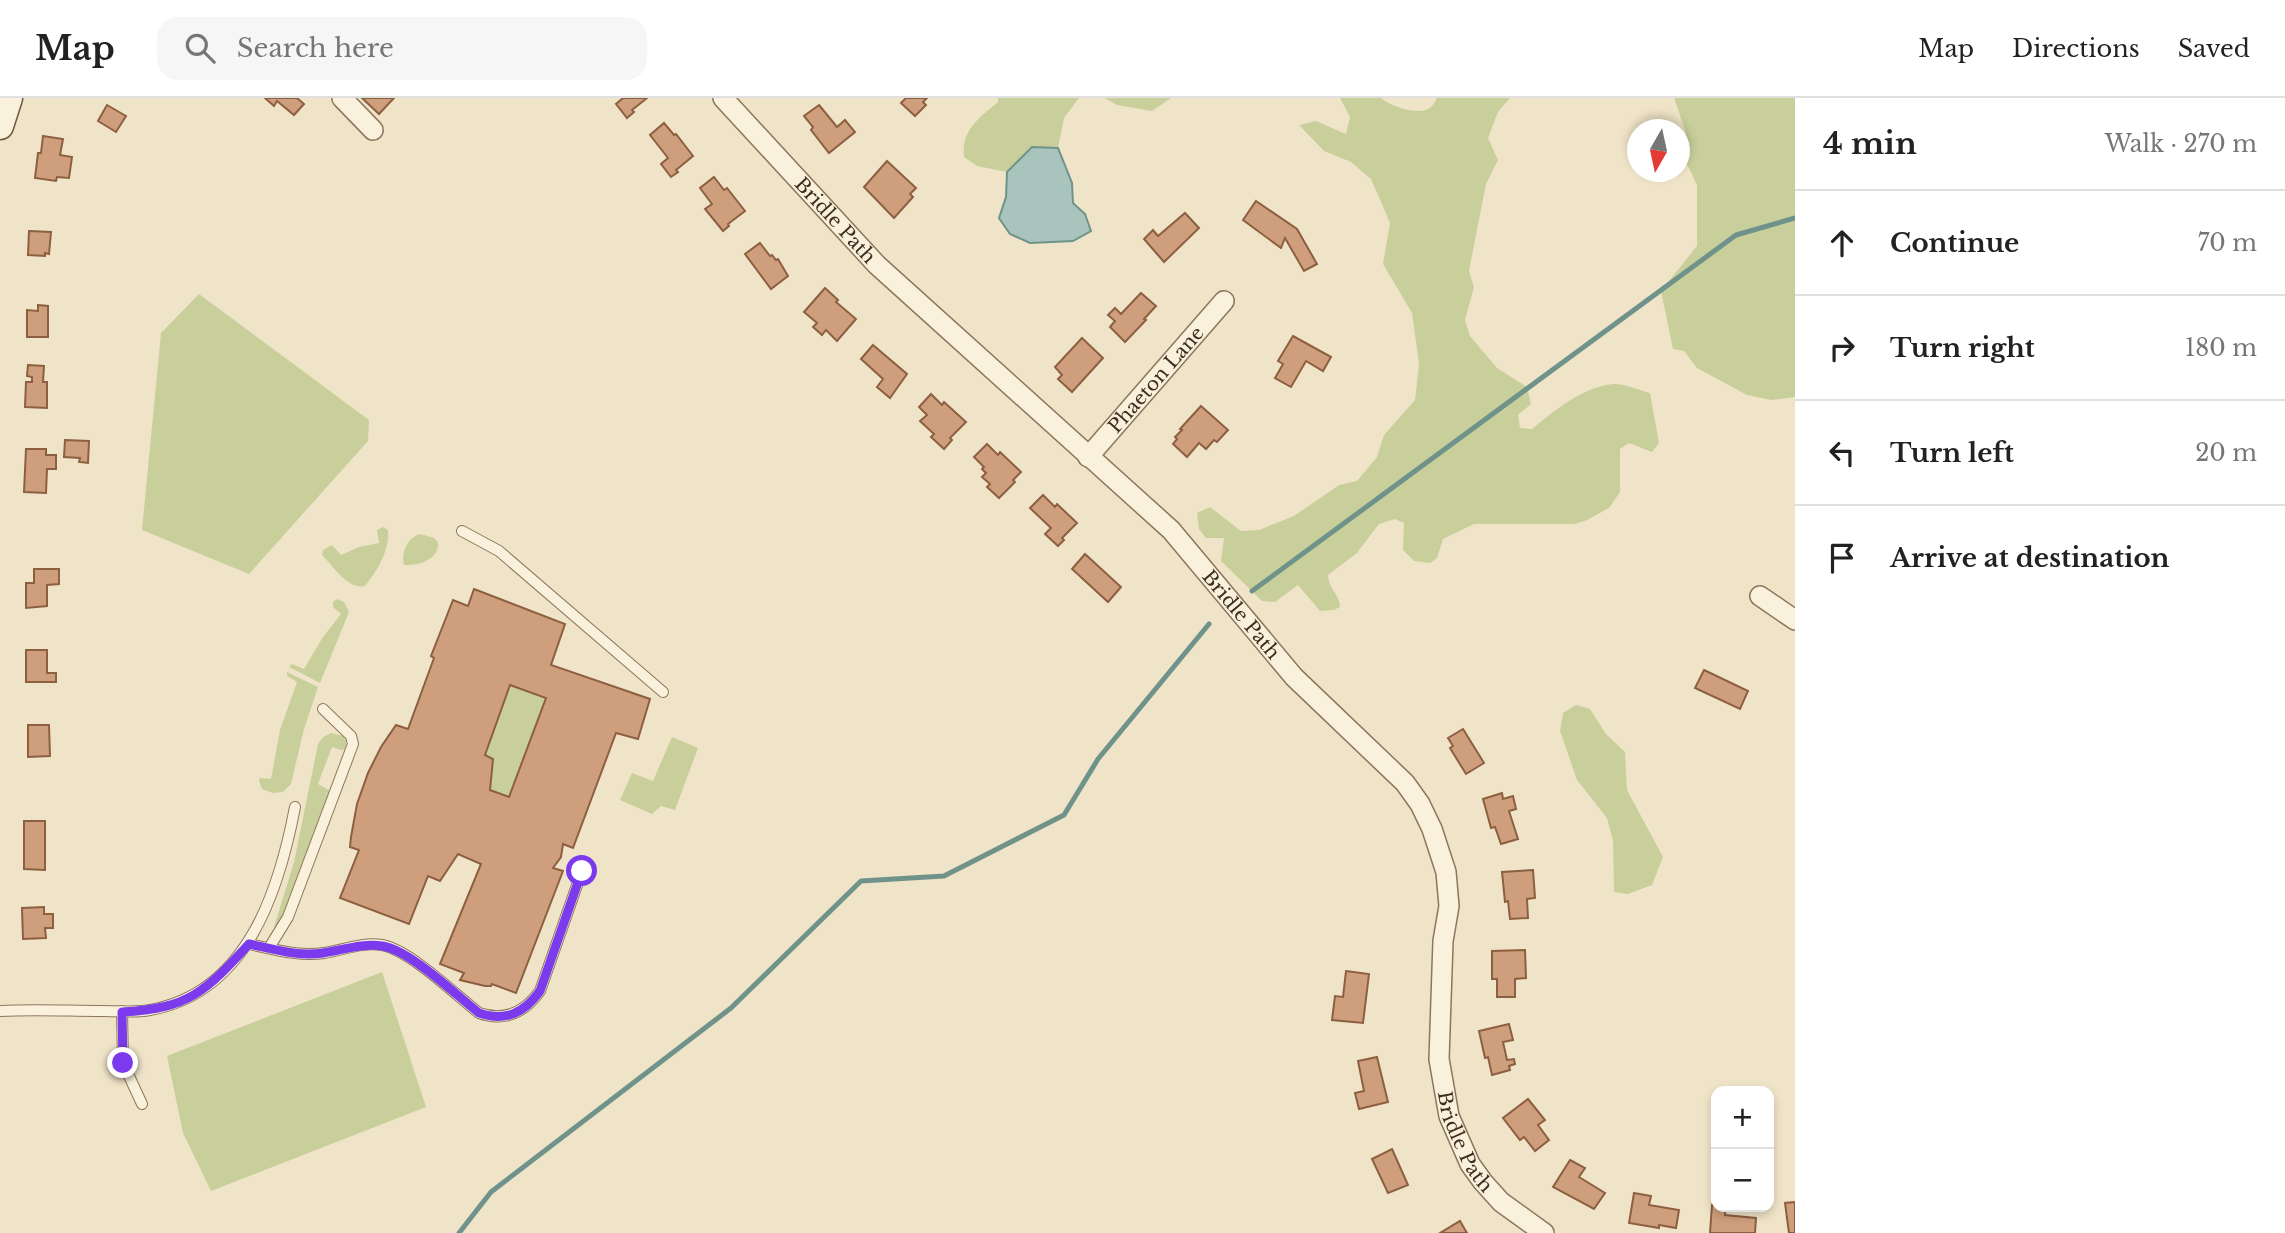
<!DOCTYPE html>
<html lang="en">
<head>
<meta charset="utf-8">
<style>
  :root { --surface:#fff; --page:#f6f6f6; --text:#222; --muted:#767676; --line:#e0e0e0 }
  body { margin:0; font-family:"Libre Baskerville",serif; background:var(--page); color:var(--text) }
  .controls { position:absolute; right:21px; bottom:21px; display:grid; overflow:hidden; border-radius:14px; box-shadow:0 4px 10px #0003 }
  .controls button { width:63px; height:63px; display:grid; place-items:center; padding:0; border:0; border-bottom:2px solid var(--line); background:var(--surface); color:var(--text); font:35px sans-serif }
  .compass { position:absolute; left:1627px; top:21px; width:63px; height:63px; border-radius:50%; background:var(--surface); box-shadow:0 4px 10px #0003; rotate:189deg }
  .stop { position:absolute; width:21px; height:21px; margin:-16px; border:5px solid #7c3aed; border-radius:50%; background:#fff }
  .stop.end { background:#7c3aed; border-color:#fff; box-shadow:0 2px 7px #0008 }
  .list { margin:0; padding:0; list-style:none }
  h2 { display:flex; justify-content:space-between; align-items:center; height:91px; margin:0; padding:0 28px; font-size:30px }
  h2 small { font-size:23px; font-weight:400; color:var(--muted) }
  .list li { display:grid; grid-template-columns:46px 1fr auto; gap:21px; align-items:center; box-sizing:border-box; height:105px; padding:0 28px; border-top:2px solid var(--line) }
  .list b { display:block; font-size:26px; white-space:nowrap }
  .list em { font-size:23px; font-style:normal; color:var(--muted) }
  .icon { flex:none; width:38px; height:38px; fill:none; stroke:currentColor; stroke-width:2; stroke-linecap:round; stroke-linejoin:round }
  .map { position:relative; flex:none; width:1795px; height:1135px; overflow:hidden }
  header { display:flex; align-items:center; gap:42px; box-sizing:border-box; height:98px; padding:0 35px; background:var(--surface); border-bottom:2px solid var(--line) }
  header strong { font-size:33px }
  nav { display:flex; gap:38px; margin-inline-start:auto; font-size:24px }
  .search { width:490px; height:63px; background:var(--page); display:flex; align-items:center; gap:18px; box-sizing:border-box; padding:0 24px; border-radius:21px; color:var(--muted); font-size:26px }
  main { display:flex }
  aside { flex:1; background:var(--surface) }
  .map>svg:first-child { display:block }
</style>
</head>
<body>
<header>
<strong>Map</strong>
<div class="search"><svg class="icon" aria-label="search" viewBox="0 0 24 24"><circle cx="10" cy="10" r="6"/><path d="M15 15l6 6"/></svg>Search here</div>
<nav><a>Map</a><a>Directions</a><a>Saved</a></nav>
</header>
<main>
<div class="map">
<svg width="1795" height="1135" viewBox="0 0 1795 1135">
  <rect width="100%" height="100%" fill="#f0e4c8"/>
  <g fill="#c9cf9b">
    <path d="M998,0h81l-15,20 -6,30h-26l-25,24 -30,-6 -13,-9c-3,-27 15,-39 34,-55z"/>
    <polygon points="1105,0 1171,0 1152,13 1117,7"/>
    <path d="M1340,0h41c9,8 38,18 49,10 3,-2 5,-7 7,-10h73l-12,14 -10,26 10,22 -12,24 -17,87 5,16 -9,33 5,16 27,32 30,19 4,17 -13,11 2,13 12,1c22,-18 50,-42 81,-45 11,-1 26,6 37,9l9,50 -7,9 -23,-9 -9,6v43l-11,16 -22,12 -12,4h-101l-31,15 -6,19 -7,5 -16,-2 -11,-11 1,-27 -9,-4 -16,5 -22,29 -29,22c0,13 12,20 12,32l-6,3 -14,1 -22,-26 -23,17 -13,-1 -41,-40 3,-23h-18l-7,-9 -2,-16 13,-6 31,24 18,-1 35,-14 45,-31 18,-4 20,-24 7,-22 31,-35 4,-36 -7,-51 -29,-49 7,-41 -19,-44 -20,-17 -27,-11 -25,-26 17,-4 30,13 4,-17z"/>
    <polygon points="1674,0 1795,0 1795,299 1771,302 1747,297 1697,270 1684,253 1673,251 1661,193 1697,148 1697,87 1685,62 1686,35"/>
    <polygon points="199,196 369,322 368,343 249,476 142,432 161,235"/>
    <path d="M383,429l5,3c2,20 -11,41 -23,56 -17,4 -32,-20 -43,-31l1,-5 9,-5 9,10 18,-8 20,-4 -2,-13z"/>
    <path d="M420,436l14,4 4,4c2,17 -19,24 -34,23 -3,-13 3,-27 16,-31z"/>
    <polygon points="337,501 344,504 349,514 320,585 289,569 292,566 304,571 323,539 341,516 333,509 333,504"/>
    <polygon points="287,574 318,589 304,631 291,686 283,694 273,695 262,691 259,683 260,680 271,681 280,632 297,584 287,578"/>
    <polygon points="510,587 546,600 509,699 490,692 493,661 485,657"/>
    <polygon points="1576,607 1590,611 1606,636 1625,654 1627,692 1663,759 1652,787 1628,796 1614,794 1613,743 1607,720 1577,682 1560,633 1563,615"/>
    <polygon points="331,635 343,638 346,643 346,651 341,652 332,649 318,686 329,692 329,695 286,811 277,829 274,829 294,764 318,646 323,639"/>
    <polygon points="672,639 698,650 675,712 661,708 652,716 620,702 632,675 653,683"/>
    <polygon points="382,874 426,1009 211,1093 183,1035 167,958"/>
  </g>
  <polygon fill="#a9c4bc" stroke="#6f938a" stroke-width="2" points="1032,49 1058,50 1072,85 1073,105 1085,116 1091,133 1073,143 1030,145 1010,136 999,120 1006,99 1007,74"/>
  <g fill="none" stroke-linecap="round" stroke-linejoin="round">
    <g stroke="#6f938a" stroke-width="5">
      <polyline points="1252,493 1736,137 1795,120"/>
      <polyline points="459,1135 491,1094 731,910 861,783 944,778 1064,717 1098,661 1209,526"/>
    </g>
  </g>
  <g fill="#cf9f7d" stroke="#8d5f41" stroke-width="2" fill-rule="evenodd">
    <polygon points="265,0 297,0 304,6 294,17 277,3 274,8"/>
    <polygon points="362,0 394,0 379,16"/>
    <polygon points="623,0 647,0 632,12 634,14 627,20 616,6"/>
    <polygon points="906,0 927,0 923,4 926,7 915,18 901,5"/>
    <polygon points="107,7 126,18 116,34 98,23"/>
    <polygon points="819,7 837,29 845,22 855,34 829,55 811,32 813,29 804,18"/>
    <polygon points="664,25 674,37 676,36 693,58 676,72 678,74 671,79 661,66 668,60 650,37"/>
    <polygon points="43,38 63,41 60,57 72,59 69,80 57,79 56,83 35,80 38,55 41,55"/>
    <polygon points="887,63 916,90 910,96 913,99 894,120 864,89"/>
    <polygon points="714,79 724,92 727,90 745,113 728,126 729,128 723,133 705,111 712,106 700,90"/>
    <polygon points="1256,103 1297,131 1317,166 1304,173 1285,140 1281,150 1243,122"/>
    <polygon points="1185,115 1199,130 1164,164 1144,141 1153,132 1158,138"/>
    <polygon points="29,133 51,134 49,156 45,155 45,158 28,157"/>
    <polygon points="760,145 770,158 772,157 776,162 778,161 788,178 771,191 745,156"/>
    <polygon points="825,190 838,202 836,204 856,221 837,243 826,232 822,237 813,229 817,225 804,214"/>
    <polygon points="1141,195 1156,208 1144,221 1146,222 1125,244 1110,229 1115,223 1108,217 1115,210 1121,216"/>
    <polygon points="38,207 48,208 48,239 27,239 27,212 38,213"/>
    <polygon points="1293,238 1331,259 1323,273 1306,263 1291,289 1275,280 1283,266 1278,263"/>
    <polygon points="1082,240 1103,260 1072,294 1058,281 1062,277 1055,269"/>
    <polygon points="873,247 907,276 890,300 877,289 883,281 861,261"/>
    <polygon points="28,267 44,268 43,284 47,284 47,310 25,309 26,284 32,284 32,279 27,278"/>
    <polygon points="931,296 942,307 944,304 966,324 950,340 952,342 944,351 931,339 934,336 920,323 927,317 919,309"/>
    <polygon points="1201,308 1228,332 1217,344 1214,342 1206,351 1199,345 1187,359 1173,346 1177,341 1175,339 1182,332 1180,331"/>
    <polygon points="65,342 89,343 88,365 79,364 80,360 64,359"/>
    <polygon points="987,346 998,357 1000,354 1021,374 1013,382 1015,384 999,400 987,389 990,386 982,379 986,375 982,371 984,369 974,359"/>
    <polygon points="26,351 46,351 46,357 56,357 56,371 47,371 46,395 24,394"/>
    <polygon points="1043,397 1055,409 1057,406 1077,425 1062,440 1064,442 1058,448 1045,436 1051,430 1030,410"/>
    <polygon points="1085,456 1121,489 1108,504 1072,471"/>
    <polygon points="34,471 59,471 59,486 47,487 47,508 26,510 26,485 34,485"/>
    <path d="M474,491l91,35 -14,41 99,34 -12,40 -22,-6 -43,115 -10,-4 -2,13 -8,11 10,3 -47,122 -24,-9 -1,2h-6l-25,-6 4,-7 -24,-9 41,-100 -23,-10 -18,27 -12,-5 -19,48 -69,-26 19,-48 -9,-3 1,-10 6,-33 11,-31 13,-26 15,-22 12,4 26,-71 -3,-2 22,-56 15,6zM510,587l36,13 -37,99 -19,-7 3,-31 -8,-4z"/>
    <polygon points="26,552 47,552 47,575 56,575 56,584 26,584"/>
    <polygon points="1704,572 1748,593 1740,611 1695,590"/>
    <polygon points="28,627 49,627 50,658 28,659"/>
    <polygon points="1463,631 1484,665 1466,676 1450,650 1453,648 1448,640"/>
    <polygon points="1502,695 1503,701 1513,698 1516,711 1509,713 1518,741 1501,746 1495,729 1491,730 1483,701"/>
    <polygon points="24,723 45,723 45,772 24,771"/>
    <polygon points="1533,772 1535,800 1527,801 1528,820 1510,821 1508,803 1505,804 1502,774"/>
    <polygon points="44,809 44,816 53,816 53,830 45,830 46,840 23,841 22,810"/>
    <polygon points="1525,852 1526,880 1515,881 1515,899 1497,899 1497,881 1492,881 1492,853"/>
    <polygon points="1346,873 1369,876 1363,925 1332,922 1335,898 1343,899"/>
    <polygon points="1509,926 1513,942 1503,944 1507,962 1514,961 1515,966 1509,968 1510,972 1492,977 1488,959 1485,960 1479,933"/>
    <polygon points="1377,959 1388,1004 1359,1011 1355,995 1364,993 1358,963"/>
    <polygon points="1528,1001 1545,1022 1538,1027 1549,1042 1535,1053 1524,1039 1520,1042 1503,1020"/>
    <polygon points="1392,1051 1408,1087 1388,1095 1372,1061"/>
    <polygon points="1570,1062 1585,1070 1579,1079 1605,1095 1594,1111 1553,1089"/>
    <polygon points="1634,1095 1651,1098 1649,1107 1679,1112 1676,1130 1659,1127 1659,1130 1629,1125"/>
    <polygon points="1795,1104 1795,1135 1789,1135 1785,1105"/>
    <polygon points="1712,1107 1726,1109 1725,1117 1756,1120 1755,1135 1710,1135"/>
    <polygon points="1460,1123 1467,1135 1440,1135"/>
  </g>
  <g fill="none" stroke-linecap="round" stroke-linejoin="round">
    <defs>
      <g id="lane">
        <polyline points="462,433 499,453 663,594"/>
        <path d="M249,846c24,5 50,13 75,9 19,-3 38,-11 58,-8 28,5 74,50 97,68 26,9 46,-1 61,-22l42,-120"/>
        <polyline points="269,850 288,819 353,646 351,638 323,611"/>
        <path d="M0,913c34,-2 68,0 102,0 16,0 33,2 48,-1 97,-17 129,-119 145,-203"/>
        <polyline points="122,913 123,965 142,1006"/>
      </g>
      <g id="street">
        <polyline points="342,0 373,32"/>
        <path id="s1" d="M723,0l154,167 294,265 123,147 111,106 15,21 12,25 14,43 3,34 -6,35 -4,118 10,57 21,48 13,18 18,20 43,31"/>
        <path id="s2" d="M1088,359l136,-156"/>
        <polyline points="1760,498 1795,522"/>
      </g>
      <polyline id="secondary" points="0,28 9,0"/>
    </defs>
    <use href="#lane" stroke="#8d765c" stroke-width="12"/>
    <use href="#street" stroke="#8d765c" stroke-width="22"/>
    <use href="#secondary" stroke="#6f573f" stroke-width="29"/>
    <use href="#lane" stroke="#faf1dc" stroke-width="10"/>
    <use href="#street" stroke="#faf1dc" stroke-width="19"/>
    <use href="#secondary" stroke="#faf1dc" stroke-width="26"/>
  </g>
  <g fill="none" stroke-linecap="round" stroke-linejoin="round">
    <path stroke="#7c3aed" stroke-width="9" d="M123,965l-1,-51c67,-3 84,-21 127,-68 24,5 50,13 74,9 20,-3 39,-10 59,-7 28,4 74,49 97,67 27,9 45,0 61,-22l42,-120"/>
  </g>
  <g text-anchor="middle" stroke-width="6" stroke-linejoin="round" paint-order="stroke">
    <g font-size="19" fill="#3d2e20" stroke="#f7eed8">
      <text dy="7" stroke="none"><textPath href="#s1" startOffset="166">Bridle Path</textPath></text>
      <text dy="7" stroke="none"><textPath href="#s2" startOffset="103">Phaeton Lane</textPath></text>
      <text dy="7" stroke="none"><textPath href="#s1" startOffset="733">Bridle Path</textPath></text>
      <text dy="7" stroke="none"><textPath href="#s1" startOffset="1342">Bridle Path</textPath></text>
    </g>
  </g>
</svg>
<div class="controls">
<button>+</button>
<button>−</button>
</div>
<svg class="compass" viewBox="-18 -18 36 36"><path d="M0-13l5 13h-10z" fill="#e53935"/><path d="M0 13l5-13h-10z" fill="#767676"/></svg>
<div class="stop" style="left:582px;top:773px"></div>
<div class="stop end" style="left:123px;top:965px"></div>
</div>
<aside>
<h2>4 min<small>Walk · 270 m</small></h2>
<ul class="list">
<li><svg class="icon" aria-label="ahead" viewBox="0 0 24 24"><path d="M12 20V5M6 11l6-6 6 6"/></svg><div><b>Continue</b></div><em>70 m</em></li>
<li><svg class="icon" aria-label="right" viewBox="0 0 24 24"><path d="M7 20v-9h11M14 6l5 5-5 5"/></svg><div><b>Turn right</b></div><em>180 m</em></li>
<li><svg class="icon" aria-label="left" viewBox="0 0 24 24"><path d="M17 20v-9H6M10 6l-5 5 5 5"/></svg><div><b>Turn left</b></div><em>20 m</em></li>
<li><svg class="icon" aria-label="arrive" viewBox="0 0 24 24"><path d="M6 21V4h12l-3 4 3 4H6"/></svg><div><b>Arrive at destination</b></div></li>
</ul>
</aside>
</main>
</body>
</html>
